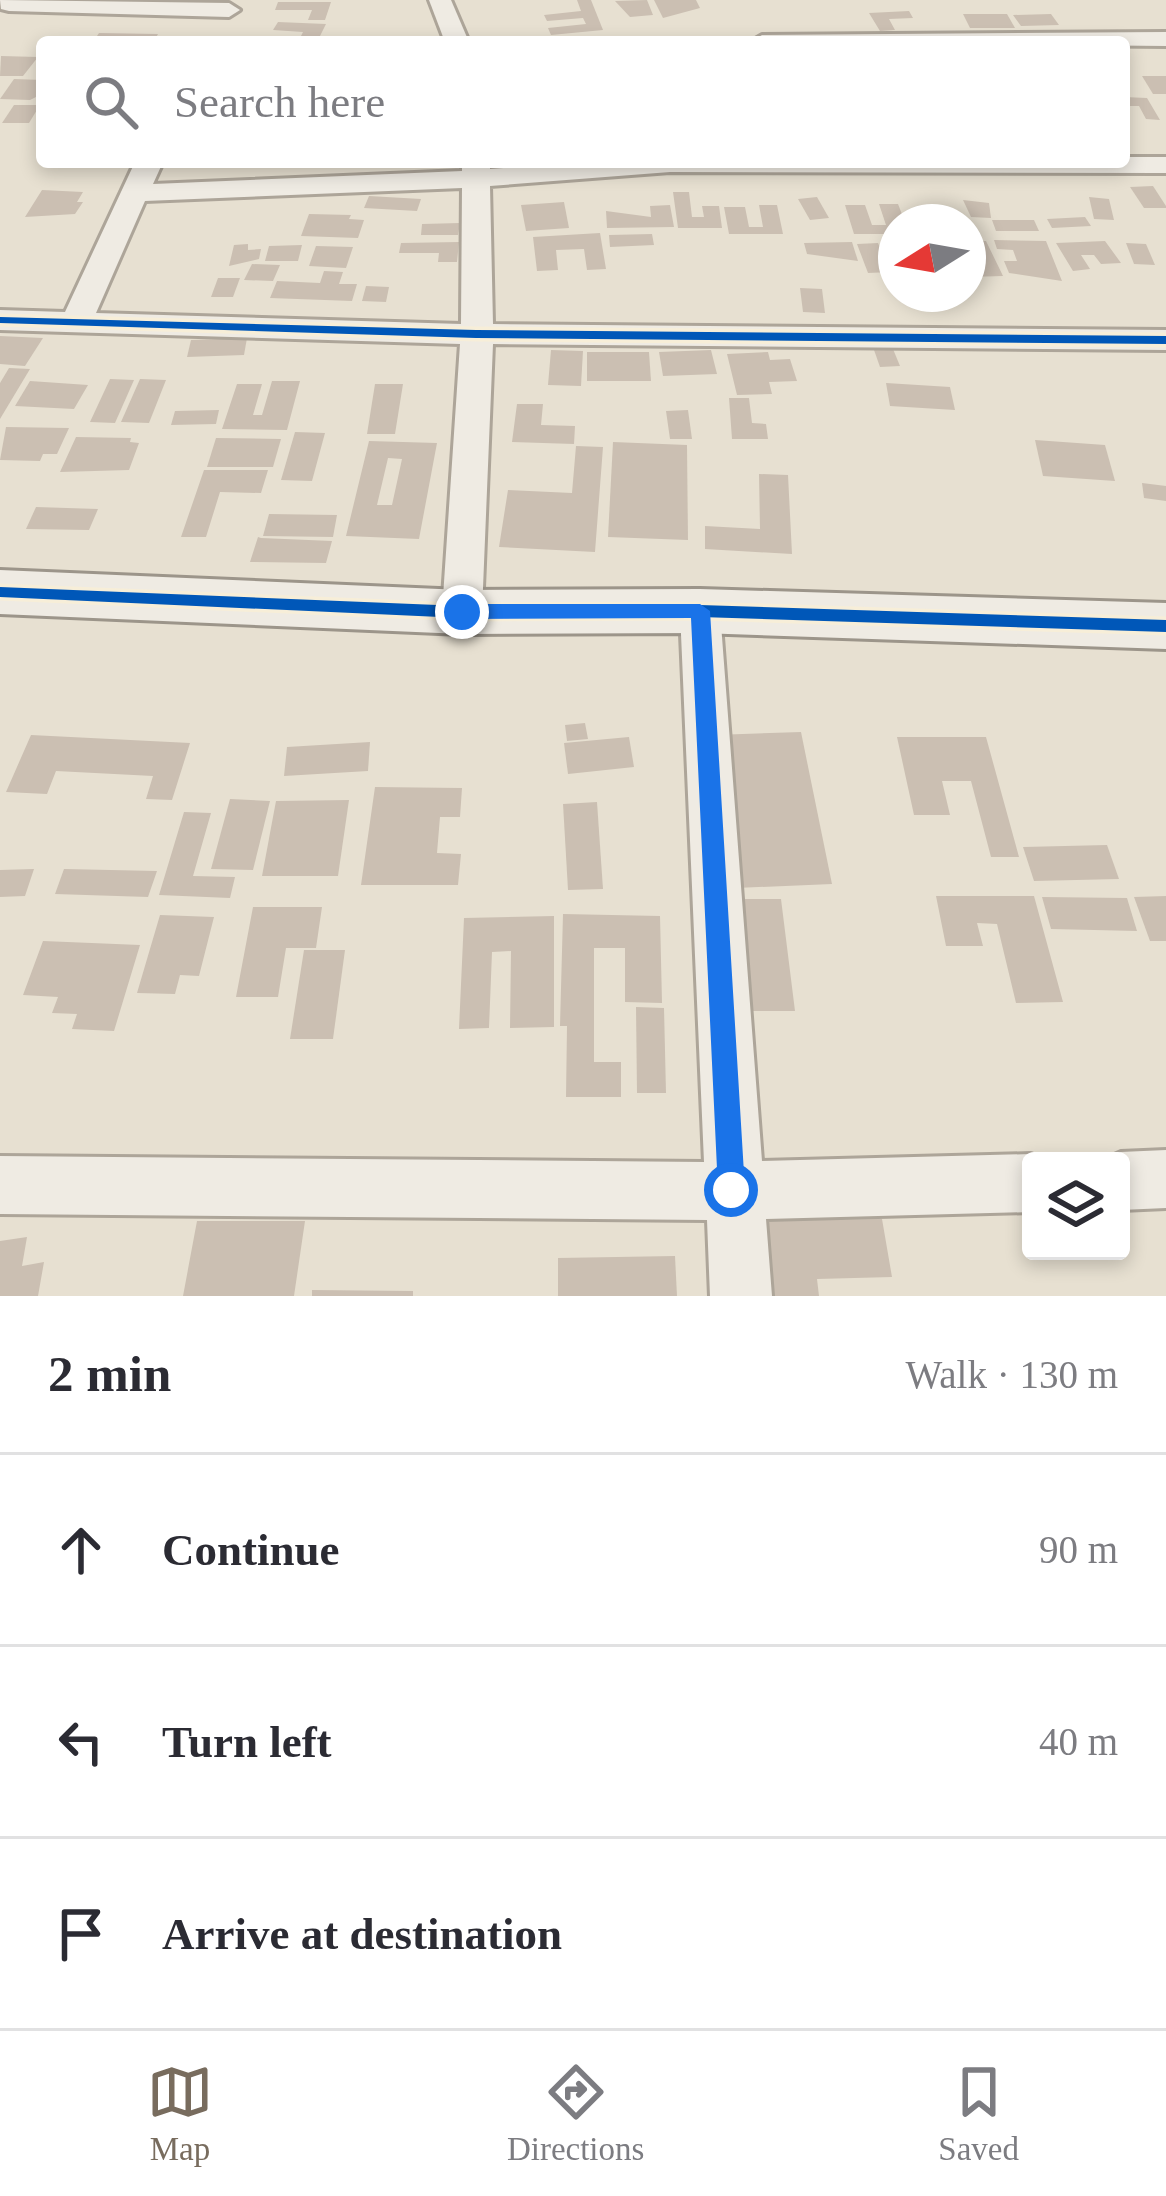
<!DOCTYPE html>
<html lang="en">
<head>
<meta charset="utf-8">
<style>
  :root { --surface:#fff; --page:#f7f7f7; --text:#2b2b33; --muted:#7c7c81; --line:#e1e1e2; --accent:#786c5e }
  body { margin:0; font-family:"Times New Roman",serif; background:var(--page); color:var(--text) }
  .controls { position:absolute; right:36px; bottom:36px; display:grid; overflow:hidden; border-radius:12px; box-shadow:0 6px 18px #0003 }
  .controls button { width:108px; height:108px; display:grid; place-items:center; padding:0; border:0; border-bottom:3px solid var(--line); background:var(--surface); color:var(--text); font:60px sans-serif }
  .compass { position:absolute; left:878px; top:204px; width:108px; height:108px; border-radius:50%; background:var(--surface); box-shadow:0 6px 18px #0003; rotate:259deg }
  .stop { position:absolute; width:36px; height:36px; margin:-27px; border:9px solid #1a73e8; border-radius:50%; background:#fff }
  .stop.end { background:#1a73e8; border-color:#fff; box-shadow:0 3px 12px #0008 }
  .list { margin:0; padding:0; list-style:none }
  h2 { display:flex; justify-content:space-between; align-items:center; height:156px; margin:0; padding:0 48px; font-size:51px }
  h2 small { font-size:39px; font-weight:400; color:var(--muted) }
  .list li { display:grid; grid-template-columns:78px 1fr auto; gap:36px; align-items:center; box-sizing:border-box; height:192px; padding:0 48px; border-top:3px solid var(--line) }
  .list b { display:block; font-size:45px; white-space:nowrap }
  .list em { font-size:39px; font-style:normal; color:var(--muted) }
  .icon { flex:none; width:66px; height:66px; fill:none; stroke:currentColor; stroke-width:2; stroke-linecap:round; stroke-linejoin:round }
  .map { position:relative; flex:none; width:1166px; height:1296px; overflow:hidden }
  .search { position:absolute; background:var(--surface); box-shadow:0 6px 18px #0003; left:36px; right:36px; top:36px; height:132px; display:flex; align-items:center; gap:30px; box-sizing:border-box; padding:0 42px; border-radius:12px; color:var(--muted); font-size:45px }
  .sheet { height:732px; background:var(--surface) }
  nav { display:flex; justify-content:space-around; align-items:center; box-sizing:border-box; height:168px; border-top:3px solid var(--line); background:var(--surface); font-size:33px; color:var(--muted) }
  nav a { display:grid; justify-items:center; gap:6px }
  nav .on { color:var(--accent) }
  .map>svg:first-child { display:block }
</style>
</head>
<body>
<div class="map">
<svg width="1166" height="1296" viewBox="0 0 1166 1296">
  <rect width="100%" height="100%" fill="#e7e0d1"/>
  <g fill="#cbbfb2" fill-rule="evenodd">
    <polygon points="577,0 591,0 603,30 551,35 548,28 586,24 583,18 547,21 544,15 581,11"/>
    <polygon points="647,0 653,15 630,17 615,1"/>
    <polygon points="654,0 696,0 700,8 663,18"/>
    <polygon points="278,2 331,2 325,20 308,20 312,10 275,10"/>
    <polygon points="909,11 913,18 889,19 895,30 880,31 869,13"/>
    <polygon points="963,14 1007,14 1015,28 970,28"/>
    <polygon points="1051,14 1059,25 1021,26 1013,15"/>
    <polygon points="278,22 326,24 317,42 298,42 303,32 273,30"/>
    <polygon points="99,33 158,34 154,41 93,42"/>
    <polygon points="1,56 38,57 23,76 0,76"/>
    <polygon points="1142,76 1166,76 1166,94 1153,94"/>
    <polygon points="14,79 42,80 42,94 30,100 0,99"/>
    <polygon points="1124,97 1147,98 1160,120 1146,119 1139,106 1124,106"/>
    <polygon points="14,105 40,105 29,123 2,123"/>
    <polygon points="1153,186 1166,206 1166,208 1144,208 1130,187"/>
    <polygon points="42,190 83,192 77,202 83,202 75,214 25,217"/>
    <polygon points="673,192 689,192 692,217 704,217 702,206 719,206 722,228 678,228"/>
    <polygon points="369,196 421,199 417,211 364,208"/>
    <polygon points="817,197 829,218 810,220 798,199"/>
    <polygon points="1089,197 1109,199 1114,220 1094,219"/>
    <polygon points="963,200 989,203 991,218 971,217"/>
    <polygon points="564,202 569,228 526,231 521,205"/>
    <polygon points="879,204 898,204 905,222 896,222 896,234 854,234 845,205 865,205 872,225 886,225"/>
    <polygon points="670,205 674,227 607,228 606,211 651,217 650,206"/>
    <polygon points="759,205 777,205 783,234 729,234 724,207 745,207 749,227 763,227"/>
    <polygon points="309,214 351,215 349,219 364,220 358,238 301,236"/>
    <polygon points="1085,217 1091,226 1052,228 1047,219"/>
    <polygon points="992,220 1034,220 1039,231 996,231"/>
    <polygon points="460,223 458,235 421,235 422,224"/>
    <polygon points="600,233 606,269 587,270 584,249 556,250 558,270 537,271 533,237"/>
    <polygon points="652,234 654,245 610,247 609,235"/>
    <polygon points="994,240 1046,241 1062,281 1009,273 1004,261 1017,261 1013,250 997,249"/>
    <polygon points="968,241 986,241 1003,276 968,277 968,264 974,264"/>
    <polygon points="1105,241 1121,263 1101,264 1094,255 1081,255 1090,269 1073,271 1056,243"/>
    <polygon points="459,242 457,262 438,262 439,253 399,253 401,243"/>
    <polygon points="852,242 858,261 807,254 804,243"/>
    <polygon points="878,243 890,272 868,273 857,244"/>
    <polygon points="1126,243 1146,244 1155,265 1134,264"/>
    <polygon points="248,244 248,250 261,249 259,259 229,266 234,245"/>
    <polygon points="302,245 298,261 265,261 269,246"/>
    <polygon points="316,246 353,247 346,268 309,266"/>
    <polygon points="252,264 280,265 273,281 244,280"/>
    <polygon points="324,271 343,272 339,284 357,284 352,301 270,298 277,281 320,283"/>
    <polygon points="218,278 240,278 233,297 211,297"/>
    <polygon points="366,286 389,287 386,302 362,301"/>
    <polygon points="800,288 822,289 825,313 803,312"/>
    <polygon points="0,336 43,338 25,366 0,364"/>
    <polygon points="247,338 244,355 187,357 191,340"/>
    <polygon points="893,349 900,366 880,367 874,350"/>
    <polygon points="551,350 583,351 581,386 548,385"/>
    <polygon points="711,350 717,374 663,376 659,352"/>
    <polygon points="587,352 649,352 651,381 587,381"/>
    <polygon points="768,352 770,360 790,359 797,381 769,382 772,394 737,395 727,354"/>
    <polygon points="9,368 30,369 0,419 0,383"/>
    <polygon points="110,379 134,380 115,423 90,422"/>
    <polygon points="140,379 166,380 149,423 121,422"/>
    <polygon points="30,381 88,385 74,409 15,406"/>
    <polygon points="272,381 300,381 287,430 222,429 237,384 262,384 253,415 262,415"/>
    <polygon points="886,383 950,387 955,410 890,406"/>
    <polygon points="375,384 403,384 395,434 367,434"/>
    <polygon points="729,398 749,398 752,423 766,424 768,439 732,439"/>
    <polygon points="517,404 543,404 541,425 575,426 574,444 512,442"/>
    <polygon points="219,410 216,424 171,425 175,411"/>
    <polygon points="688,410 692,439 670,439 666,411"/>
    <polygon points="6,427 69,428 57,454 43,454 40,461 0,460"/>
    <polygon points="295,432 325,433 312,481 281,480"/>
    <polygon points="76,437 131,438 130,442 139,443 129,470 60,472"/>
    <polygon points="216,438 281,439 273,467 207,467"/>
    <polygon points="1035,440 1105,445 1115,481 1043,476"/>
    <path d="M369,441l68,2 -18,96 -73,-3zM388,458l14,1 -10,46h-15z"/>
    <polygon points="613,442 687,445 688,540 608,537"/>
    <polygon points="576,446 603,447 595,552 499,547 508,490 572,493"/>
    <polygon points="204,470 268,470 261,493 220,492 206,537 181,537"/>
    <polygon points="759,474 788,475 792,554 705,549 705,526 760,529"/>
    <polygon points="1142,483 1166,486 1166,501 1144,498"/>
    <polygon points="36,507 98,509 89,530 26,529"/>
    <polygon points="269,514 337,515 333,537 263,536"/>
    <polygon points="258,537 261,538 332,541 326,563 250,562"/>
    <polygon points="585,723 588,739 567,741 565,725"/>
    <polygon points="801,732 832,884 736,888 714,735"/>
    <polygon points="31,735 190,743 172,800 146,799 153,776 56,771 47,794 6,792"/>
    <polygon points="629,737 634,767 568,774 564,743"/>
    <polygon points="897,737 986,737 1019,857 991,857 971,781 942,781 950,815 914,815"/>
    <polygon points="370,742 368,771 284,776 287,747"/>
    <polygon points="375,787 462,788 460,817 440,817 437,853 461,854 458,885 361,885"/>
    <polygon points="230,799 270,801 253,870 211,869"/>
    <polygon points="349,800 338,876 262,876 276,801"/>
    <polygon points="597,802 603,889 568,890 563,804"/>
    <polygon points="184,812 211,813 193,876 235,877 230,898 159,895"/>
    <polygon points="1107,845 1119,879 1034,881 1023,847"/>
    <polygon points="34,869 25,896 0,897 0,870"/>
    <polygon points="64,869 157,871 148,897 55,894"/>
    <polygon points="936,896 1034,896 1063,1002 1016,1003 997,924 977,923 983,946 946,946"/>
    <polygon points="1166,896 1166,941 1150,941 1134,897"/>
    <polygon points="1042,897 1127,898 1137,931 1051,929"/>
    <polygon points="733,899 781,899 795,1011 743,1011"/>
    <polygon points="253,907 322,907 316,948 286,948 278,997 236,997"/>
    <polygon points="563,914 660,916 662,1003 625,1002 625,948 594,948 594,1062 621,1062 621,1097 566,1097 567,1026 560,1026"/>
    <polygon points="160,915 214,917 199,976 180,975 175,994 137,993"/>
    <polygon points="554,916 554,1027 510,1028 511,951 492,952 489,1028 459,1029 464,918"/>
    <polygon points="43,941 140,945 114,1031 72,1029 77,1014 52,1013 58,997 23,995"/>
    <polygon points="304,950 345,950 333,1039 290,1039"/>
    <polygon points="636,1007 664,1008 666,1093 637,1093"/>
    <polygon points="882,1219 892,1277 817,1279 819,1296 771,1296 763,1220"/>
    <polygon points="197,1221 305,1221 294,1296 183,1296"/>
    <polygon points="27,1237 22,1266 44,1262 38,1296 0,1296 0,1241"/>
    <polygon points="675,1256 677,1296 558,1296 558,1258"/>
    <polygon points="312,1290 413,1291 413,1296 312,1296"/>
  </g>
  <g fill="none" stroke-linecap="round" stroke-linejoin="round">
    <defs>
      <g id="street">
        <polygon points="0,0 229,3 240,10 229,17 9,11 1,9"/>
        <polygon points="429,0 451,0 469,42 445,42"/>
        <polygon points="1166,32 1166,46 750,42 762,35"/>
        <path d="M1124,157h42v16l-496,-1 -180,14 3,138 673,6v20l-673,-6 -11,268 -6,11 -14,5 -14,-5 -6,-11 18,-268 -460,-14v-20l65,2 70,-150h28l-10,22 309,-13v-9h28v7l94,-7h540zM462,188l-1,136 -365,-11 49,-112z"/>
        <polygon points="700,595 714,600 720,611 762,1161 1031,1154 1048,1161 1031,1161 1031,1212 766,1219 772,1296 710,1296 707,1220 0,1214 0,1156 704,1162 680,611 686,600"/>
        <polygon points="1166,1150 1166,1208 1121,1210 1121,1161 1101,1161 1121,1152"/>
      </g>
      <polygon id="secondary" points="0,570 462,590 700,589 1166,603 1166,649 700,633 462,634 0,614"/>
    </defs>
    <use href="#street" stroke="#ada599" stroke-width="6"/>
    <use href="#secondary" stroke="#9c958a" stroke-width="6"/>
    <use href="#street" fill="#efebe3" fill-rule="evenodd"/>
    <use href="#secondary" fill="#efebe3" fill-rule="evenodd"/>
    <defs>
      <g id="cycleway">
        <polygon points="0,317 476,330 1166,336 1166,344 476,338 0,323"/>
        <polygon points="0,587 462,606 700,605 1166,620 1166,632 700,617 462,618 0,597"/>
      </g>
    </defs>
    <use href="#cycleway" stroke="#f7eed8" stroke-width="7"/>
    <use href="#cycleway" fill="#0057b8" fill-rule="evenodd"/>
  </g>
  <polygon fill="#1a73e8" points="462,604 700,604 710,611 745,1190 741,1200 722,1200 718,1190 691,618 462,619 453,612"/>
</svg>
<div class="controls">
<button><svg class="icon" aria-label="layers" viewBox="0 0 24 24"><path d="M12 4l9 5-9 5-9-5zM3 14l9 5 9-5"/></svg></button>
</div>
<svg class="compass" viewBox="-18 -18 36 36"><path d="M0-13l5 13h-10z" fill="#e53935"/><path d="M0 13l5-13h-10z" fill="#7c7c81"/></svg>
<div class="stop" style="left:731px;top:1190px"></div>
<div class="stop end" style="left:462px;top:612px"></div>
<div class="search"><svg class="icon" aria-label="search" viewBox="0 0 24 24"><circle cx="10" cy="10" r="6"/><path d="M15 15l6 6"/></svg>Search here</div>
</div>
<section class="sheet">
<h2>2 min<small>Walk · 130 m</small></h2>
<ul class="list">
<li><svg class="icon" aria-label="ahead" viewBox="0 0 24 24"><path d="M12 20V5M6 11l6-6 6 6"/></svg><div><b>Continue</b></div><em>90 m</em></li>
<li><svg class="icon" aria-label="left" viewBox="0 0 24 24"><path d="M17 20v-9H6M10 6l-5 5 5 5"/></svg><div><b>Turn left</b></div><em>40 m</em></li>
<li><svg class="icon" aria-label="arrive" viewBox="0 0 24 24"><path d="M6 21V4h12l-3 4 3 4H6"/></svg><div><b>Arrive at destination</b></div></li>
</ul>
</section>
<nav>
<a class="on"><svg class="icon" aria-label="map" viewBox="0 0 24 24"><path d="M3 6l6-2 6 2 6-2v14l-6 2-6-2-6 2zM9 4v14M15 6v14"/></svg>Map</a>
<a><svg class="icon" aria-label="directions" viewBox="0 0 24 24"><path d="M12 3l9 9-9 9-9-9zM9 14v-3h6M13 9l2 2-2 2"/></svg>Directions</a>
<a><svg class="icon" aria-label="saved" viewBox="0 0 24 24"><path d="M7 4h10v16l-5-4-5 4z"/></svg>Saved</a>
</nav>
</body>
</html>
